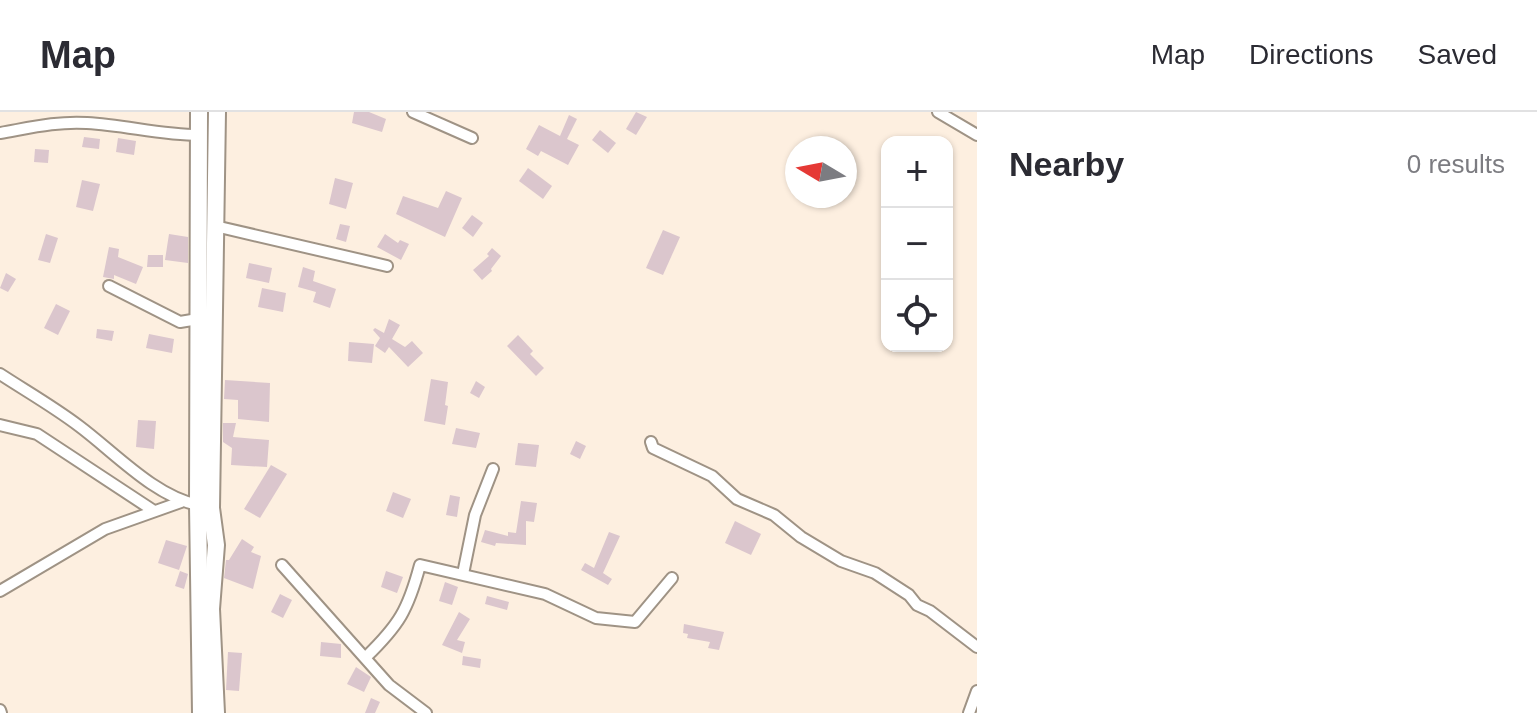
<!DOCTYPE html>
<html lang="en">
<head>
<meta charset="utf-8">
<style>
  :root { --surface:#fff; --page:#f7f7f7; --text:#2b2b33; --muted:#7c7c81; --line:#e1e1e2 }
  body { margin:0; font-family:Helvetica,sans-serif; background:var(--page); color:var(--text) }
  .controls { position:absolute; right:24px; top:24px; display:grid; overflow:hidden; border-radius:16px; box-shadow:0 2px 6px #0004 }
  .controls button { width:72px; height:72px; display:grid; place-items:center; padding:0; border:0; border-bottom:2px solid var(--line); background:var(--surface); color:var(--text); font:40px sans-serif }
  .compass { position:absolute; left:785px; top:24px; width:72px; height:72px; border-radius:50%; background:var(--surface); box-shadow:0 2px 6px #0004; rotate:280deg }
  .list { margin:0; padding:0; list-style:none }
  h2 { display:flex; justify-content:space-between; align-items:center; height:104px; margin:0; padding:0 32px; font-size:34px }
  h2 small { font-size:26px; font-weight:400; color:var(--muted) }
  .icon { flex:none; width:44px; height:44px; fill:none; stroke:currentColor; stroke-width:2; stroke-linecap:round; stroke-linejoin:round }
  .map { position:relative; flex:none; width:977px; height:601px; overflow:hidden }
  header { display:flex; align-items:center; gap:48px; box-sizing:border-box; height:112px; padding:0 40px; background:var(--surface); border-bottom:2px solid var(--line) }
  header strong { font-size:38px }
  nav { display:flex; gap:44px; margin-inline-start:auto; font-size:28px }
  main { display:flex }
  aside { flex:1; background:var(--surface) }
  .map>svg:first-child { display:block }
</style>
</head>
<body>
<header>
<strong>Map</strong>
<nav><a>Map</a><a>Directions</a><a>Saved</a></nav>
</header>
<main>
<div class="map">
<svg width="977" height="601" viewBox="0 0 977 601">
  <rect width="100%" height="100%" fill="#fdefe0"/>
  <g fill="#dbc6cd">
    <polygon points="354,0 369,0 386,7 382,20 352,11"/>
    <polygon points="636,0 647,5 636,23 626,17"/>
    <polygon points="569,3 577,7 567,27 579,33 568,53 541,39 538,44 526,37 539,13 560,24"/>
    <polygon points="600,18 616,31 608,41 592,28"/>
    <polygon points="84,25 100,27 99,37 82,35"/>
    <polygon points="118,26 136,29 134,43 116,40"/>
    <polygon points="35,37 49,38 48,51 34,50"/>
    <polygon points="528,56 552,74 543,87 519,69"/>
    <polygon points="335,66 353,71 346,97 329,92"/>
    <polygon points="82,68 100,72 93,99 76,95"/>
    <polygon points="446,79 462,86 445,125 396,102 403,84 438,96"/>
    <polygon points="472,103 483,111 473,125 462,116"/>
    <polygon points="340,112 350,114 346,130 336,127"/>
    <polygon points="663,118 680,125 663,163 646,156"/>
    <polygon points="46,122 58,126 50,151 38,148"/>
    <polygon points="169,122 188,125 188,151 165,148"/>
    <polygon points="385,122 398,131 400,128 409,132 401,148 377,135"/>
    <polygon points="109,135 119,137 118,145 143,155 136,172 114,163 114,167 103,165"/>
    <polygon points="492,136 501,144 491,157 492,159 482,168 473,158 489,144 487,142"/>
    <polygon points="148,143 163,143 163,155 147,155"/>
    <polygon points="249,151 272,156 269,171 246,166"/>
    <polygon points="303,155 315,159 313,169 336,177 330,196 313,190 316,180 298,175"/>
    <polygon points="6,161 16,167 8,180 0,176"/>
    <polygon points="262,176 286,181 283,200 258,195"/>
    <polygon points="56,192 70,199 58,223 44,216"/>
    <polygon points="389,207 400,213 392,227 405,235 412,229 423,241 408,255 389,235 385,241 375,234 380,226 373,218 375,216 384,221"/>
    <polygon points="97,217 114,219 112,229 96,226"/>
    <polygon points="149,222 174,227 172,241 146,236"/>
    <polygon points="518,223 533,239 530,242 544,256 536,264 507,234"/>
    <polygon points="349,230 374,232 372,251 348,249"/>
    <polygon points="431,267 448,270 445,293 448,294 445,313 424,309"/>
    <polygon points="225,268 270,271 269,310 238,307 238,288 224,287"/>
    <polygon points="476,269 485,275 479,286 470,281"/>
    <polygon points="138,308 156,309 154,337 136,335"/>
    <polygon points="223,311 236,311 233,325 269,328 267,355 231,353 232,336 223,330"/>
    <polygon points="456,316 480,321 476,336 452,332"/>
    <polygon points="576,329 586,334 580,347 570,342"/>
    <polygon points="518,331 539,333 536,355 515,353"/>
    <polygon points="271,353 287,362 260,406 244,397"/>
    <polygon points="393,380 411,387 403,406 386,399"/>
    <polygon points="450,383 460,385 457,405 446,403"/>
    <polygon points="521,389 537,391 534,410 526,409 526,433 496,431 495,434 481,430 485,418 508,424 508,420 516,421"/>
    <polygon points="735,409 761,422 751,443 725,431"/>
    <polygon points="609,420 620,424 603,461 612,467 608,473 581,458 585,451 594,456"/>
    <polygon points="242,427 254,435 251,440 261,444 253,477 224,466 226,448 229,448"/>
    <polygon points="166,428 187,434 179,458 158,451"/>
    <polygon points="180,459 188,462 184,477 175,474"/>
    <polygon points="386,459 403,465 397,481 381,475"/>
    <polygon points="445,470 458,475 452,493 439,489"/>
    <polygon points="280,482 292,488 283,506 271,500"/>
    <polygon points="487,484 509,490 507,498 485,492"/>
    <polygon points="459,500 470,507 457,528 465,530 462,541 442,533"/>
    <polygon points="684,512 724,520 719,538 708,536 710,530 687,526 688,522 683,521"/>
    <polygon points="321,530 341,532 341,546 320,544"/>
    <polygon points="228,540 242,541 239,579 226,578"/>
    <polygon points="463,544 481,547 480,556 462,553"/>
    <polygon points="356,555 371,565 364,580 347,572"/>
    <polygon points="371,586 380,590 375,601 365,601"/>
  </g>
  <g fill="none" stroke-linecap="round" stroke-linejoin="round">
    <defs>
      <g id="minor">
        <polyline points="413,0 472,26"/>
        <polyline points="938,0 977,23"/>
        <path d="M0,21c29,-5 57,-12 87,-10 38,2 74,12 112,12"/>
        <polyline points="215,114 387,154"/>
        <polyline points="109,174 180,210 198,207"/>
        <path d="M0,262c26,17 54,33 79,52 35,26 75,70 119,79"/>
        <polyline points="0,313 37,322 154,399"/>
        <polyline points="651,330 653,336 712,364 737,387 774,403 801,425 841,449 875,461 909,483 917,493 930,499 977,535"/>
        <polyline points="282,453 389,573 426,601"/>
        <polyline points="463,462 475,403 493,357"/>
        <polyline points="0,479 105,417 181,390"/>
        <path d="M366,545c33,-32 42,-47 54,-92l125,29 51,24 39,4 37,-44"/>
        <polyline points="0,598 1,601"/>
        <polyline points="969,601 977,579"/>
      </g>
      <g id="primary">
        <polyline points="199,0 198,393 201,601"/>
        <polyline points="216,601 211,497 216,433 211,396 217,0"/>
      </g>
    </defs>
    <use href="#minor" stroke="#9f9385" stroke-width="14"/>
    <use href="#primary" stroke="#9f9385" stroke-width="20"/>
    <use href="#minor" stroke="#fff" stroke-width="10"/>
    <use href="#primary" stroke="#fff" stroke-width="16"/>
  </g>
</svg>
<div class="controls">
<button>+</button>
<button>−</button>
<button><svg class="icon" aria-label="locate" viewBox="0 0 24 24"><circle cx="12" cy="12" r="6"/><path d="M12 2v4M12 18v4M2 12h4M18 12h4"/></svg></button>
</div>
<svg class="compass" viewBox="-18 -18 36 36"><path d="M0-13l5 13h-10z" fill="#e53935"/><path d="M0 13l5-13h-10z" fill="#7c7c81"/></svg>
</div>
<aside>
<h2>Nearby<small>0 results</small></h2>
<ul class="list">
</ul>
</aside>
</main>
</body>
</html>
